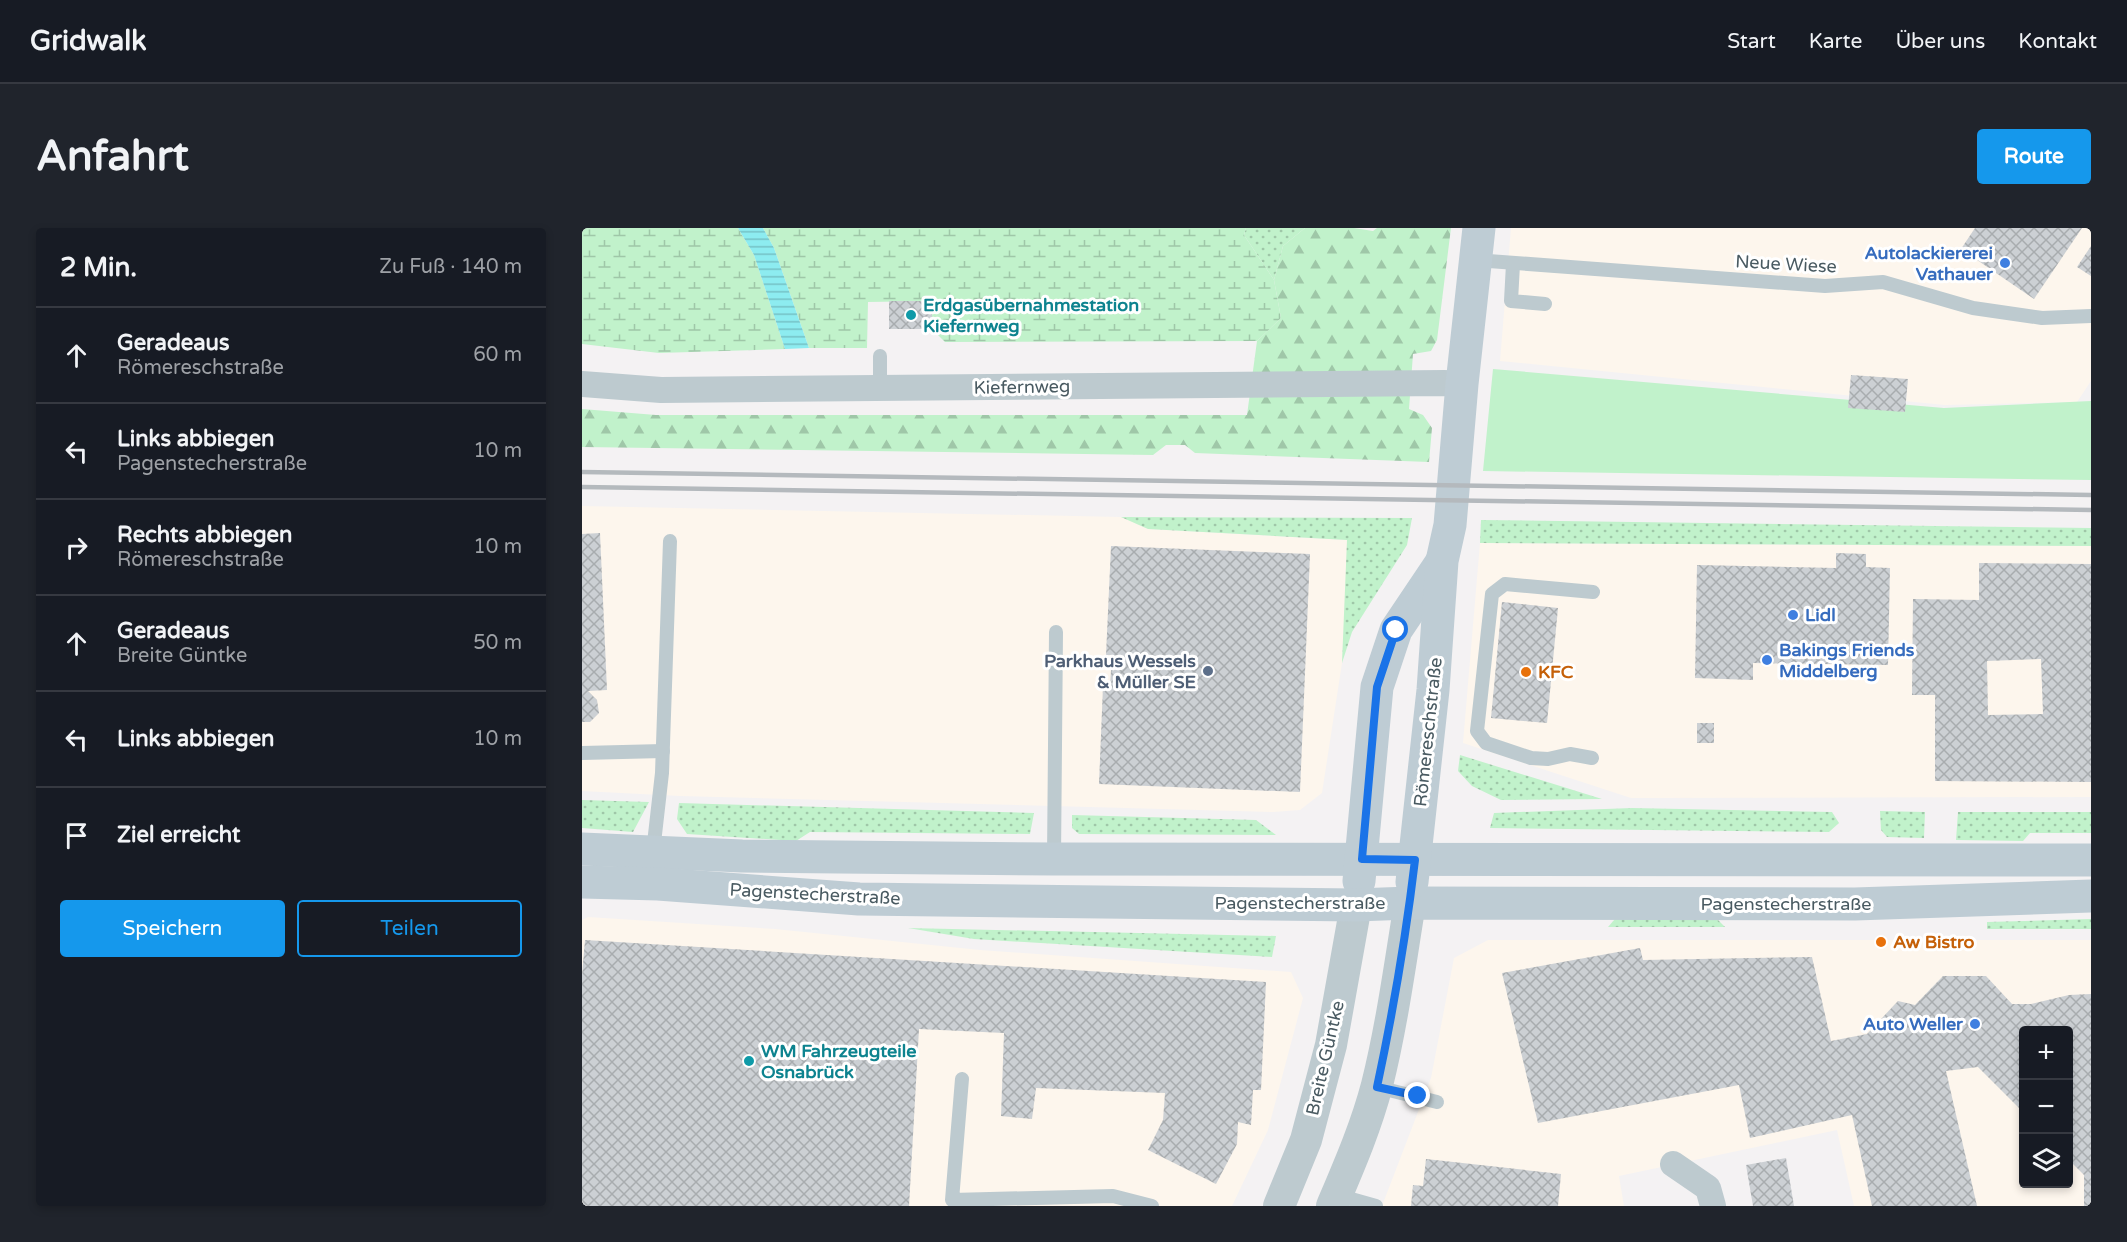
<!DOCTYPE html>
<html lang="de">
<head>
<meta charset="utf-8">
<style>
  :root { --surface:#171b24; --page:#20242c; --text:#f1f3f6; --muted:#9ea1a6; --line:#363941; --accent:#1598ec }
  body { margin:0; font-family:"Varela Round",sans-serif; background:var(--page); color:var(--text) }
  .controls { position:absolute; right:18px; bottom:18px; display:grid; overflow:hidden; border-radius:6px; box-shadow:0 3px 9px #0003 }
  .controls button { width:54px; height:54px; display:grid; place-items:center; padding:0; border:0; border-bottom:2px solid var(--line); background:var(--surface); color:var(--text); font:30px sans-serif }
  .stop { position:absolute; width:18px; height:18px; margin:-14px; border:4px solid #1a73e8; border-radius:50%; background:#fff }
  .stop.end { background:#1a73e8; border-color:#fff; box-shadow:0 2px 6px #0008 }
  .list { margin:0; padding:0; list-style:none }
  h2 { display:flex; justify-content:space-between; align-items:center; height:78px; margin:0; padding:0 24px; font-size:26px }
  h2 small { font-size:20px; font-weight:400; color:var(--muted) }
  .list li { display:grid; grid-template-columns:39px 1fr auto; gap:18px; align-items:center; box-sizing:border-box; height:96px; padding:0 24px; border-top:2px solid var(--line) }
  .list b { display:block; font-size:22px; white-space:nowrap }
  .list p { margin:0; font-size:20px; white-space:nowrap; color:var(--muted) }
  .list em { font-size:20px; font-style:normal; color:var(--muted) }
  .actions { display:flex; gap:12px; padding:18px 24px }
  .actions a { flex:1; padding:14px 0; border:2px solid var(--accent); border-radius:6px; text-align:center; font-size:21px; color:var(--accent) }
  .actions .main { background:var(--accent); color:#fff }
  .icon { flex:none; width:33px; height:33px; fill:none; stroke:currentColor; stroke-width:2; stroke-linecap:round; stroke-linejoin:round }
  .map { position:relative; flex:none; width:1509px; height:978px; overflow:hidden; border-radius:6px }
  header { display:flex; align-items:center; gap:36px; box-sizing:border-box; height:84px; padding:0 30px; background:var(--surface); border-bottom:2px solid var(--line) }
  header strong { font-size:28px }
  nav { display:flex; gap:33px; margin-inline-start:auto; font-size:21px }
  .intro { display:flex; align-items:center; justify-content:space-between; box-sizing:border-box; height:144px; padding:0 36px }
  h1 { margin:0; font-size:42px }
  .button { padding:15px 27px; border-radius:6px; background:var(--accent); color:#fff; font-size:21px; font-weight:700 }
  main { display:flex; gap:36px; padding:0 36px }
  aside { flex:1; background:var(--surface); border-radius:6px; box-shadow:0 3px 9px #0003 }
  .map>svg:first-child { display:block }
</style>
</head>
<body>
<header>
<strong>Gridwalk</strong>
<nav><a>Start</a><a>Karte</a><a>Über uns</a><a>Kontakt</a></nav>
</header>
<div class="intro"><h1>Anfahrt</h1><a class="button">Route</a></div>
<main>
<aside>
<h2>2 Min.<small>Zu Fuß · 140 m</small></h2>
<ul class="list">
<li><svg class="icon" aria-label="ahead" viewBox="0 0 24 24"><path d="M12 20V5M6 11l6-6 6 6"/></svg><div><b>Geradeaus</b><p>Römereschstraße</p></div><em>60 m</em></li>
<li><svg class="icon" aria-label="left" viewBox="0 0 24 24"><path d="M17 20v-9H6M10 6l-5 5 5 5"/></svg><div><b>Links abbiegen</b><p>Pagenstecherstraße</p></div><em>10 m</em></li>
<li><svg class="icon" aria-label="right" viewBox="0 0 24 24"><path d="M7 20v-9h11M14 6l5 5-5 5"/></svg><div><b>Rechts abbiegen</b><p>Römereschstraße</p></div><em>10 m</em></li>
<li><svg class="icon" aria-label="ahead" viewBox="0 0 24 24"><path d="M12 20V5M6 11l6-6 6 6"/></svg><div><b>Geradeaus</b><p>Breite Güntke</p></div><em>50 m</em></li>
<li><svg class="icon" aria-label="left" viewBox="0 0 24 24"><path d="M17 20v-9H6M10 6l-5 5 5 5"/></svg><div><b>Links abbiegen</b></div><em>10 m</em></li>
<li><svg class="icon" aria-label="arrive" viewBox="0 0 24 24"><path d="M6 21V4h12l-3 4 3 4H6"/></svg><div><b>Ziel erreicht</b></div></li>
</ul>
<div class="actions"><a class="main">Speichern</a><a>Teilen</a></div>
</aside>
<div class="map">
<svg width="1509" height="978" viewBox="0 0 1509 978">
  <defs>
    <pattern id="grass-dots" width="8" height="8" patternUnits="userSpaceOnUse" patternTransform="scale(1.5)"><rect width="8" height="8" fill="#c1f2cb"/><path d="M2 2h.1M6 6h.1" fill="none" stroke="#9fc7a8" stroke-width="1.8" stroke-linecap="round"/></pattern>
    <pattern id="forest-firs" width="22" height="20" patternUnits="userSpaceOnUse" patternTransform="scale(1.5)"><rect width="22" height="20" fill="#c1f2cb"/><path d="M5 1l3.5 6h-7zM16 11l3.5 6h-7z" fill="#9fc7a8"/></pattern>
    <pattern id="wetland-marsh" width="20" height="14" patternUnits="userSpaceOnUse" patternTransform="scale(1.5)"><rect width="20" height="14" fill="#c1f2cb"/><path d="M1 5h8M5 5V1M11 12h8M15 12V8" fill="none" stroke="#9fc7a8"/></pattern>
    <pattern id="water-rules" width="6" height="5" patternUnits="userSpaceOnUse" patternTransform="scale(1.5)"><rect width="6" height="5" fill="#8decf0"/><path d="M0 2.5h6" fill="none" stroke="#75c2c6"/></pattern>
    <pattern id="building-cross-hatch" width="8" height="8" patternUnits="userSpaceOnUse" patternTransform="scale(1.5)"><rect width="8" height="8" fill="#ccd0d4"/><path d="M0 0l8 8M0 8l8-8" fill="none" stroke="#a8acaf"/></pattern>
  </defs>
  <rect width="100%" height="100%" fill="#f4f2f3"/>
  <g fill="#fdf6ed" fill-rule="evenodd">
    <polygon points="929,0 1509,0 1509,153 1495,174 1363,177 918,133"/>
    <polygon points="0,278 539,289 567,301 766,312 760,435 740,565 718,582 691,584 98,568 0,563"/>
    <polygon points="898,315 1509,318 1509,569 1049,570 881,515"/>
    <polygon points="6,689 193,701 398,722 709,744 721,770 686,902 650,978 0,978 0,692"/>
    <path d="M906,712h603v266h-237l-17,-76 -218,46 5,30h-242l49,-128 23,-120zM1442,802h44v154h-44z"/>
  </g>
  <g fill="url(#grass-dots)">
    <polygon points="664,0 723,0 701,18 692,52 662,7"/>
    <polygon points="539,289 830,290 825,317 770,404 760,435 765,312 566,301"/>
    <polygon points="899,292 1509,300 1509,318 898,315"/>
    <polygon points="878,527 1020,571 919,572 890,558 876,543"/>
    <polygon points="0,572 67,574 51,604 0,600"/>
    <polygon points="97,575 452,585 448,606 228,604 214,613 105,606 95,591"/>
    <polygon points="1050,580 1250,584 1257,595 1247,604 908,600 912,585"/>
    <polygon points="1298,583 1343,584 1342,610 1305,609 1299,602"/>
    <polygon points="1376,584 1509,584 1509,605 1448,605 1441,613 1374,612"/>
    <polygon points="490,587 674,592 694,607 497,606 490,600"/>
    <polygon points="1033,691 1135,691 1143,699 1026,699"/>
    <polygon points="1509,691 1509,701 1405,701 1405,694"/>
    <polygon points="326,700 694,708 690,729 392,711"/>
  </g>
  <polygon fill="url(#forest-firs)" points="723,0 772,0 791,3 795,0 869,0 855,112 849,123 831,126 827,181 841,187 850,200 847,234 613,225 603,217 584,217 571,227 0,219 0,181 74,187 665,187 675,113 699,90 692,52 701,18"/>
  <g fill="url(#wetland-marsh)">
    <polygon points="0,0 156,0 172,27 203,121 77,125 0,116"/>
    <polygon points="181,0 664,0 662,7 692,52 699,90 675,113 363,114 350,101 350,73 286,74 285,120 227,120 192,20"/>
  </g>
  <polygon fill="#c1f2cb" points="911,141 1362,180 1509,173 1509,252 901,243"/>
  <polygon fill="url(#water-rules)" points="156,0 181,0 192,20 227,120 203,121 172,27"/>
  <g fill="url(#building-cross-hatch)" fill-rule="evenodd">
    <polygon points="1393,0 1500,0 1452,71 1379,21"/>
    <polygon points="1509,18 1509,48 1495,39"/>
    <rect x="307" y="73" width="43" height="28"/>
    <polygon points="1269,147 1326,151 1323,184 1266,180"/>
    <polygon points="18,305 25,462 6,463 15,472 17,485 8,494 0,494 0,306"/>
    <polygon points="529,318 728,326 718,564 517,556 521,458 528,458 530,427 524,427"/>
    <polygon points="1254,325 1284,326 1284,339 1308,340 1306,437 1171,435 1171,452 1113,450 1115,337 1254,340"/>
    <path d="M1397,335l112,1v218l-156,-1v-86h-23l1,-96 66,1zM1459,431l2,55 -55,1 -1,-54z"/>
    <polygon points="920,374 976,380 965,495 909,490"/>
    <rect x="1115" y="495" width="17" height="20"/>
    <polygon points="3,712 684,754 679,862 671,862 669,897 656,894 655,916 634,956 566,922 581,892 583,865 454,860 450,891 419,888 422,805 337,801 327,978 0,978 0,747"/>
    <polygon points="1058,720 1061,732 1230,729 1249,813 1285,806 1316,773 1333,777 1361,748 1404,748 1430,776 1449,776 1487,767 1509,766 1509,978 1502,978 1502,947 1486,931 1486,802 1442,802 1442,885 1396,839 1364,843 1395,978 1290,978 1270,887 1168,910 1157,857 956,895 920,745"/>
    <polygon points="1204,930 1212,978 1171,978 1164,937"/>
    <polygon points="844,931 979,946 976,978 829,978 831,957 841,958"/>
  </g>
  <g fill="none" stroke-linecap="round" stroke-linejoin="round">
    <g stroke="#bdcacf" stroke-width="14">
      <polyline points="893,32 1243,58 1301,54 1391,80 1460,90 1509,88"/>
      <polyline points="931,36 929,73 963,76"/>
      <polyline points="298,128 298,160"/>
      <polyline points="0,525 81,523"/>
      <polyline points="1010,530 988,526 966,531 949,530 904,515 895,503 910,366 923,356 1011,364"/>
      <polyline points="71,624 80,545 88,313"/>
      <polyline points="472,631 474,404"/>
      <polyline points="380,851 370,972 531,968 570,978"/>
      <polyline points="795,859 855,874"/>
      <polyline points="755,967 794,978"/>
    </g>
    <g stroke="#bdcacf" stroke-width="26">
      <polyline points="0,156 79,162 862,155 880,156"/>
      <polyline points="1091,936 1126,960 1131,978"/>
    </g>
    <g stroke="#bdcacf" stroke-width="32">
      <polyline points="697,978 724,912 749,817 774,677"/>
      <path d="M750,978c17,-40 34,-79 45,-121 15,-60 23,-121 33,-182"/>
    </g>
    <g stroke="#beccd4" stroke-width="33">
      <polyline points="0,621 160,628 472,631 1509,632"/>
      <polyline points="777,653 795,459 814,402 859,335"/>
      <polyline points="0,654 76,656 277,671 774,677 828,675 1273,676 1509,668"/>
      <polyline points="830,654 851,462 860,333 868,297 880,156 897,0"/>
    </g>
    <g stroke="#b4b9bd" stroke-width="4.5">
      <polyline points="0,244 1509,267"/>
      <polyline points="0,259 1509,282"/>
    </g>
  </g>
  <g fill="none" stroke-linecap="round" stroke-linejoin="round">
    <path stroke="#1a73e8" stroke-width="8" d="M814,402l-19,57 -15,172 53,1c-9,76 -22,152 -38,227l41,9"/>
  </g>
  <g fill="#3f7fe0" stroke="#fff" stroke-width="2">
    <circle cx="1423" cy="35" r="6"/>
    <circle cx="1211" cy="387" r="6"/>
    <circle cx="1185" cy="432" r="6"/>
    <circle cx="1393" cy="796" r="6"/>
  </g>
  <g fill="#0f9aa8" stroke="#fff" stroke-width="2">
    <circle cx="329" cy="87" r="6"/>
    <circle cx="167" cy="833" r="6"/>
  </g>
  <circle fill="#5c6f8a" stroke="#fff" stroke-width="2" cx="626" cy="443" r="6"/>
  <g fill="#e8710a" stroke="#fff" stroke-width="2">
    <circle cx="944" cy="444" r="6"/>
    <circle cx="1299" cy="714" r="6"/>
  </g>
  <g text-anchor="middle" stroke-width="6" stroke-linejoin="round" paint-order="stroke">
    <g font-size="18" font-weight="bold" fill="#366cbe" stroke="#fff" text-anchor="end">
      <text x="1411" y="31">Autolackiererei<tspan x="1411" dy="21">Vathauer</tspan></text>
      <text x="1223" y="393" text-anchor="start">Lidl</text>
      <text x="1197" y="428" text-anchor="start">Bakings Friends<tspan x="1197" dy="21">Middelberg</tspan></text>
      <text x="1381" y="802">Auto Weller</text>
    </g>
    <g font-size="18" fill="#495a61" stroke="#fff">
      <text transform="translate(1204 36) rotate(3)" y="6">Neue Wiese</text>
      <text transform="translate(440 159) rotate(-1)" y="6">Kiefernweg</text>
      <text transform="translate(846 504) rotate(-84)" y="6">Römereschstraße</text>
      <text transform="translate(233 666) rotate(3)" y="6">Pagenstecherstraße</text>
      <text x="718" y="681">Pagenstecherstraße</text>
      <text x="1204" y="682">Pagenstecherstraße</text>
      <text transform="translate(743 830) rotate(-77)" y="6">Breite Güntke</text>
    </g>
    <g font-size="18" font-weight="bold" fill="#0d838f" stroke="#fff" text-anchor="start">
      <text x="341" y="83">Erdgasübernahmestation<tspan x="341" dy="21">Kiefernweg</tspan></text>
      <text x="179" y="829">WM Fahrzeugteile<tspan x="179" dy="21">Osnabrück</tspan></text>
    </g>
    <g font-size="18" font-weight="bold" fill="#4e5e75" stroke="#fff" text-anchor="end">
      <text x="614" y="439">Parkhaus Wessels<tspan x="614" dy="21">&amp; Müller SE</tspan></text>
    </g>
    <g font-size="18" font-weight="bold" fill="#c56008" stroke="#fff" text-anchor="start">
      <text x="956" y="450">KFC</text>
      <text x="1311" y="720">Aw Bistro</text>
    </g>
  </g>
</svg>
<div class="controls">
<button>+</button>
<button>−</button>
<button><svg class="icon" aria-label="layers" viewBox="0 0 24 24"><path d="M12 4l9 5-9 5-9-5zM3 14l9 5 9-5"/></svg></button>
</div>
<div class="stop" style="left:814px;top:402px"></div>
<div class="stop end" style="left:836px;top:868px"></div>
</div>
</main>
</body>
</html>
